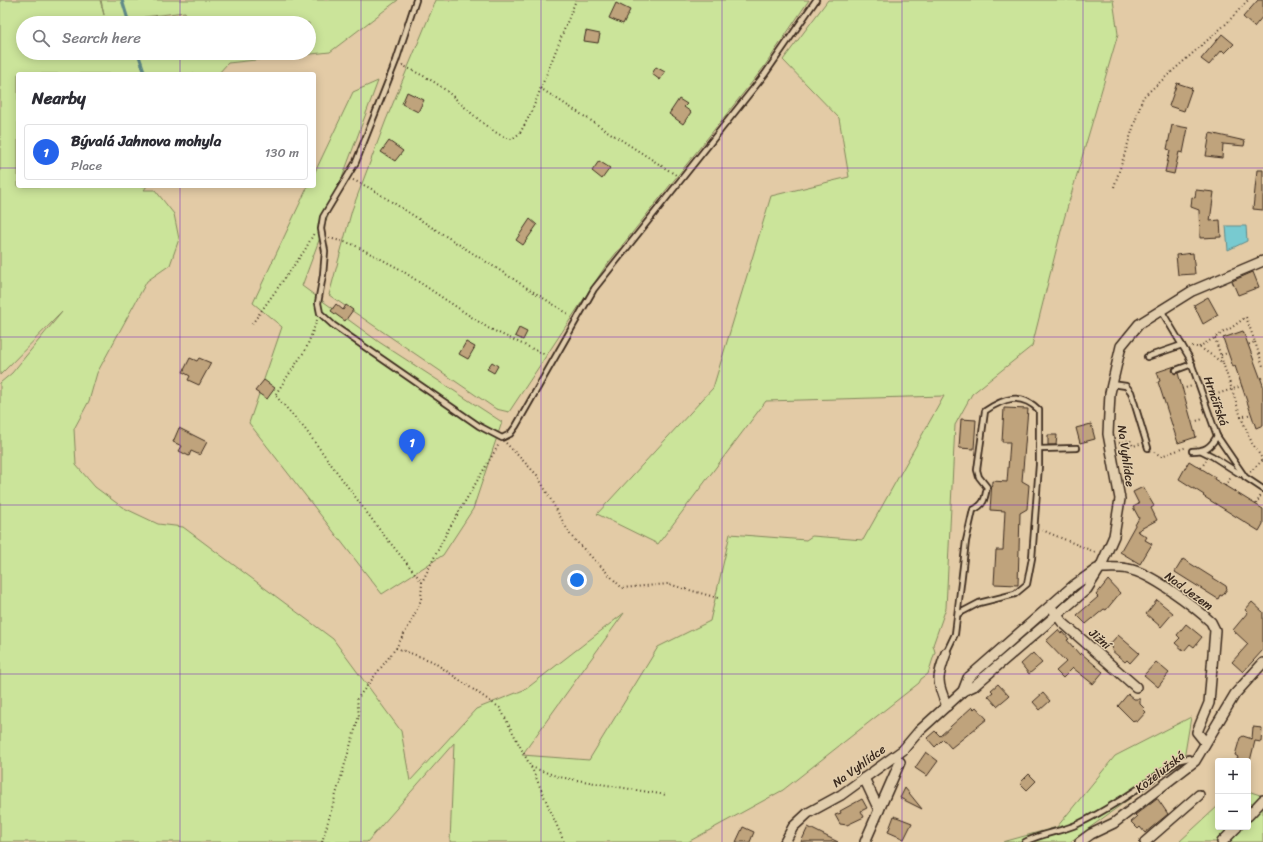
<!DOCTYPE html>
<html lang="en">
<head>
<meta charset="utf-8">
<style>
  :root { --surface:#fff; --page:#f2f2f3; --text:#2b2b33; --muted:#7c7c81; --line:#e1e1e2; --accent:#2563eb }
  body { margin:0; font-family:Sriracha,sans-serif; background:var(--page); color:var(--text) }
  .controls { position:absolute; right:12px; bottom:12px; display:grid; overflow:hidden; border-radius:4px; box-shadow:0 2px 10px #0003 }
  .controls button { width:36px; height:36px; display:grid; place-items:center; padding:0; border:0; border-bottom:1px solid var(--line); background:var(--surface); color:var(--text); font:20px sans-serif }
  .you { position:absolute; left:577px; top:580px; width:14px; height:14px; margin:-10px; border:3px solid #fff; border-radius:50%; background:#1a73e8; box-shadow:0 0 0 6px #1a73e833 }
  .badge { display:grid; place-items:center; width:26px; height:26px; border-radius:50%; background:var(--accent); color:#fff; font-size:13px; font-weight:700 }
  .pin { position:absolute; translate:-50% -33px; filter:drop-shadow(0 1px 2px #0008) }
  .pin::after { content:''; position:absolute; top:21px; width:14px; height:12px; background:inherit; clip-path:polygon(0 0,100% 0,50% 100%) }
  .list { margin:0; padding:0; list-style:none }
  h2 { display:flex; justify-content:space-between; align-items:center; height:52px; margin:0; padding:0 16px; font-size:17px }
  h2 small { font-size:13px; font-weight:400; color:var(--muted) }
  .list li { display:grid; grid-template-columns:26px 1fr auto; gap:12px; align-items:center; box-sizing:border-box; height:56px; margin:0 8px 8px; padding:0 8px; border:1px solid var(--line); border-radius:4px }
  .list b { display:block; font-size:15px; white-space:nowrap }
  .list p { margin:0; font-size:13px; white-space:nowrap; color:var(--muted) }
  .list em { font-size:13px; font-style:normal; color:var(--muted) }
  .icon { flex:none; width:22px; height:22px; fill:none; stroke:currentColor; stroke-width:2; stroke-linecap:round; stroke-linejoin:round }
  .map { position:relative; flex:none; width:1263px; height:842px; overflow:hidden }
  .search { position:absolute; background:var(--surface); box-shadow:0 2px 10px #0003; left:16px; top:16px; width:300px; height:44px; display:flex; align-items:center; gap:10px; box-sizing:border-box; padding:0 14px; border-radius:22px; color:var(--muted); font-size:15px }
  .panel { position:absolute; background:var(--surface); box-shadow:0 2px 10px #0003; left:16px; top:72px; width:300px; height:116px; border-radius:4px }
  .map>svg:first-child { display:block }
</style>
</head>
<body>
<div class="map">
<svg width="1263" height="842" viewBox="0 0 1263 842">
  <rect width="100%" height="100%" fill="#e3cba6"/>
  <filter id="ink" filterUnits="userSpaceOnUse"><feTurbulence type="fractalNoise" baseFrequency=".025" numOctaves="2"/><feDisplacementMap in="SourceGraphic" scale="8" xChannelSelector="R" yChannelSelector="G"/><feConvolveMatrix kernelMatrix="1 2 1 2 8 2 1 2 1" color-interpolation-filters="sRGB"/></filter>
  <g filter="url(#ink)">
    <g fill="#cbe49a" stroke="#83875c" fill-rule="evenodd">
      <path d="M0,0h100l4,15 -3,-15h297l-68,52 -102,11 -10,11h-200v112h129l-3,4h11l19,24 5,25 -9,26 -23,16 -50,92 -8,28 -15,28 2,36 19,22 27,20 36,17 25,3 150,112 68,92 9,50 66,-72 50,-20 98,-76 -102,142 67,5 69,-113 52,-26 20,-87 76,6 6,-4 51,4 81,-144 -178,5 -108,143 -61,-30 116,-126 58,-192 78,-19 -10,-59 -56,-58 45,-60h285l5,34 -54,185 -32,127 -60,48 -17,31 -9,183 -13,37 2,7 -7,22 -7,5 -2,4 -136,107 -95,52h-238l4,-99 -87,99h-367v-459l12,-10 50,-61 -62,63zM185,12l3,11h121v30h-286v-30h122l-1,-6z"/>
      <polygon points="436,0 809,0 764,67 605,267 509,412 496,409 329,295 352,210 386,120"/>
      <polygon points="378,81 302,286 379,342 502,422 473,509 443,555 382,594 249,423 282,327 253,303 308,186 314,186 314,174 353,92"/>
      <polygon points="1191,717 1184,759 1070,842 1003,842 1057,827 1115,756"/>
      <polygon points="1248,791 1263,796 1263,842 1179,842 1218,806 1218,827 1248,827"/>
    </g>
    <polygon fill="#78cad0" stroke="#608a89" points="1226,226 1246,226 1247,241 1228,250"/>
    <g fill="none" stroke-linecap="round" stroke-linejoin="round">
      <g stroke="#608a89" stroke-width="3">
        <polyline points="122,0 129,23"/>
        <polyline points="138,53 145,74"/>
      </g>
    </g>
    <g fill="#bfa37c" stroke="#3b2a1e">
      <polygon points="1258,0 1263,0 1263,16 1254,27 1243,17"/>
      <polygon points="616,3 630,10 623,24 609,18"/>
      <polygon points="586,31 600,34 598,43 584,41"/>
      <polygon points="1222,34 1234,44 1225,53 1222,50 1209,65 1201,59"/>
      <polygon points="656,67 665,72 660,80 652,74"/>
      <polygon points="1177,83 1192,88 1184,111 1169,106"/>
      <polygon points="407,92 424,100 418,112 402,104"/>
      <polygon points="679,99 687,104 684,107 691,112 683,124 669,114"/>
      <polygon points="1172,125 1188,128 1183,153 1179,152 1174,174 1165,172 1170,150 1167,149"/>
      <polygon points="1210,133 1245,141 1244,146 1223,144 1222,158 1206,156"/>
      <polygon points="389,141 403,151 395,161 381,152"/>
      <polygon points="599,161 610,168 602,179 592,171"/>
      <polygon points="1257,170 1263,170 1263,210 1253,209"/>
      <polygon points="1196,190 1214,192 1210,221 1220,220 1221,237 1200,238 1199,210 1191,207 1192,197 1195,198"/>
      <polygon points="530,219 537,225 523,245 516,240"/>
      <polygon points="1193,253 1195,274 1178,275 1176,255"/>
      <polygon points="1253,272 1259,287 1238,295 1232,281"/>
      <polygon points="1208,297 1218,315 1203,324 1194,305"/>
      <polygon points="336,304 343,310 346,305 353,310 345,321 331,311"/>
      <polygon points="519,328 527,332 523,340 515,336"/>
      <polygon points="1243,331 1263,385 1263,425 1256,428 1235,366 1233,367 1223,338"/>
      <polygon points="466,342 475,347 468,359 459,354"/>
      <polygon points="190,358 197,361 199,358 211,363 199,385 188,380 190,376 183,372"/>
      <polygon points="492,362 498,366 494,373 487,369"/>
      <polygon points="1175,366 1172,371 1178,373 1196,437 1178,443 1158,382 1160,381 1157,372"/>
      <polygon points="264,380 275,388 267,399 255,391"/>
      <polygon points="1004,408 1028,409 1022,481 1029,485 1027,509 1020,513 1018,585 994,584 996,550 1003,550 1005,511 990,510 992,481 1007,482 1010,442 1002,442"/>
      <polygon points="961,419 976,420 974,449 959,448"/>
      <polygon points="1091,424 1095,439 1080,443 1076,428"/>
      <polygon points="179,428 207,442 200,455 191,451 189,456 179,451 182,446 173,442"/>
      <polygon points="1048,435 1057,435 1056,445 1048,445"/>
      <polygon points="1189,461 1215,477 1214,479 1263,509 1263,524 1259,531 1203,496 1204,495 1179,479"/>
      <polygon points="1143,487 1154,506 1151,508 1157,520 1137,531 1147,537 1145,540 1152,544 1140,564 1120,552 1139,518 1133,507 1139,504 1133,492"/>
      <polygon points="1183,559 1226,586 1227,589 1222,596 1220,595 1218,599 1175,572"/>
      <polygon points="1108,580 1120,593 1106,610 1104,609 1086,624 1077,615 1098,597 1096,595"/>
      <polygon points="1157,600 1173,613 1161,627 1146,614"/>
      <polygon points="1252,602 1263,612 1263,650 1243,672 1232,662 1248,644 1233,630 1248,612 1245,610"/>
      <polygon points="1186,624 1202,637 1194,647 1190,644 1184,651 1175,643 1180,638 1177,635"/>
      <polygon points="1058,630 1061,634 1063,632 1069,639 1067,640 1080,655 1081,653 1103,672 1093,684 1073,668 1063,678 1056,671 1066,662 1046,641"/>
      <polygon points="1118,635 1139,653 1130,663 1127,660 1125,662 1111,650 1113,648 1109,645"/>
      <polygon points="1033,653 1042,663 1029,674 1021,664"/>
      <polygon points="1156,662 1169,673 1158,687 1144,675"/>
      <polygon points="998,684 1009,696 997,706 988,696 993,692 991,690"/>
      <polygon points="1043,693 1050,701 1040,710 1033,702"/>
      <polygon points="1128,694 1134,699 1140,699 1140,704 1144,708 1143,709 1146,712 1137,722 1134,720 1133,721 1118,706"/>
      <polygon points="972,707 974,709 976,707 987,719 951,748 943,739 935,747 927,738 935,731 940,736"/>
      <polygon points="1253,727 1262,728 1261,742 1255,741 1250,761 1236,761 1238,757 1235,755 1240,738 1243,736 1252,739"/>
      <polygon points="926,752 938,761 927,776 915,768"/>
      <polygon points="1029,774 1036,781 1027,790 1020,783"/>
      <polygon points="905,788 922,809 900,798"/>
      <polygon points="1157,798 1168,814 1145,833 1140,827 1138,829 1131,822 1137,817 1135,815"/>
      <polygon points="862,799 867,808 861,811 864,817 847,825 840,824 835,815 841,813 840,811"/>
      <polygon points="894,816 912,823 904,839 888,832"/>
      <polygon points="743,827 754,832 750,842 736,842"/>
      <polygon points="808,827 838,842 801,842"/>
    </g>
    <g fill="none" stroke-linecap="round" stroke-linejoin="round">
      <defs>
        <g id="service">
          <polyline points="416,0 396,61 356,162 323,217 321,229 325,251 323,275 318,303 320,313 333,325 479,426 502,438 510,434 516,426 594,289 765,74 816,0"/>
          <polyline points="1161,310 1189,357 1217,436 1245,477 1263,489"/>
          <polyline points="1147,357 1182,345"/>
          <polyline points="1176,370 1192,364"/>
          <polyline points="1112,384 1126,386 1131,392 1148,448"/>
          <polyline points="1039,449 1077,448"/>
          <path d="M1192,451c13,0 18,-3 25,-15"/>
          <polyline points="1202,451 1212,456 1240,474"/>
          <path d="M946,653l9,-19 11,-93 7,-31c11,-5 12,-11 14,-23l-8,-10 -2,-7 8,-59c19,-13 36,-19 54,-1v55l-7,93 -5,26 -12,10 -36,9 -21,11"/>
          <path d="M1025,842c17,-9 36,-10 53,-18 36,-17 69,-42 102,-64l9,-2 6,3"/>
        </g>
        <g id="minor">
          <path d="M1100,568c9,0 19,-1 28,1 23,4 66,37 83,53l4,8 -6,73 -12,29 8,10"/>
          <polyline points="1054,611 1062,622 1136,687"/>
          <path d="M946,653c-9,25 -10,28 1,53"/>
          <polyline points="963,691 968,678 1073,586 1097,569"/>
          <polyline points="864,778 879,810"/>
          <polyline points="1248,816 1263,800"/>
          <polyline points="785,842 793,827 808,813 841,795 903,750 919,731 963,691 974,686 1087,589 1100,568 1114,536 1120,499 1108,434 1110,393 1121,346 1139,324 1192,291 1263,261"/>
          <polyline points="865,842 900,762"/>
          <polyline points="1080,842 1091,834 1114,823 1195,761 1235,694 1263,663"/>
          <polyline points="1145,842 1199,795"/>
          <polyline points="1222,842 1237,827"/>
        </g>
      </defs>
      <use href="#service" stroke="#3b2a1e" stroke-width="8"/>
      <use href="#minor" stroke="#3b2a1e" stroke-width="12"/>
      <g stroke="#3b2a1e" stroke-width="2" stroke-dasharray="1 3" stroke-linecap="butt">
        <path d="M402,65c13,7 27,13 38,21 20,14 50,50 72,53l8,-6 11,-20 45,-113"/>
        <polyline points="540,88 676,175"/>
        <polyline points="353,180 370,188 570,315"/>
        <polyline points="1114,187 1143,97 1227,23 1248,0"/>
        <polyline points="329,238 352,244 398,268 488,328 548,356"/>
        <polyline points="317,320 306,349 275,395 305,429 379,529 422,582"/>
        <polyline points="252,324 305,250 314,233"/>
        <polyline points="1215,338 1223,363"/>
        <polyline points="1255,342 1263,366"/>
        <polyline points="1192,346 1201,348 1223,363 1241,417 1251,414"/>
        <polyline points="1199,347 1231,328 1246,317 1255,342 1247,345"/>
        <polyline points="1221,355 1228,353"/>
        <polyline points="1261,378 1263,377"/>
        <polyline points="1182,389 1192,386"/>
        <polyline points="1211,396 1242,386"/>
        <polyline points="1241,417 1252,443 1263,460"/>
        <polyline points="1193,422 1203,419"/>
        <polyline points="506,443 537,475 571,536 622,588 668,584 718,598"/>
        <polyline points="1119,443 1130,440 1133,446 1140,444"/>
        <polyline points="1154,452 1161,456 1187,447"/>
        <polyline points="1201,468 1206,461"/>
        <polyline points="1250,472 1263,460"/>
        <polyline points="1225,486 1231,477"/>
        <polyline points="1256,504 1261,495"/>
        <polyline points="1042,530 1097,553"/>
        <polyline points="396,648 432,661 500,708 534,773 564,842"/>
        <polyline points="531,767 559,777 666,795"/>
        <polyline points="322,842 359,716 357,699 396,648 412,620 421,600 422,582 447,532 499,444"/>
      </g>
      <use href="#service" stroke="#e2cead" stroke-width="4.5"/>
      <use href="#minor" stroke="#e2cead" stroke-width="9"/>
    </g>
  </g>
  <path fill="none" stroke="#7b2cbf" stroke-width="1" stroke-opacity="0.55" d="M180,0v23M361,0v842M541,0v842M722,0v842M902,0v842M1083,0v842M180,53v21M0,168h18M314,168h949M180,186v656M0,337h1263M0,505h1263M0,674h1263"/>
  <g text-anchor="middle" stroke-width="3" stroke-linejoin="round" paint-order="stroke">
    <g font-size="12" fill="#3b2a1e" stroke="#e2cead">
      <text transform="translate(1216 401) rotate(71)" y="4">Hrnčířská</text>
      <text transform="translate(1126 456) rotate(82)" y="4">Na Vyhlídce</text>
      <text transform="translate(1189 591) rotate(36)" y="4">Nad Jezem</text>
      <text transform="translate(1100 639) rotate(41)" y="4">Jižní</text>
      <text transform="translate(859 766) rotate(-36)" y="4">Na Vyhlídce</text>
      <text transform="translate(1160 772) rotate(-38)" y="4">Koželužská</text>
    </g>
  </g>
</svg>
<div class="controls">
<button>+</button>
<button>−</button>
</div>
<div class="you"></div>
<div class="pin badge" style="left:412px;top:462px">1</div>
<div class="search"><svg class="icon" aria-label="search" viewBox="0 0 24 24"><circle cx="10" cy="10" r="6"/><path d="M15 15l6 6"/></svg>Search here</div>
<section class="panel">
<h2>Nearby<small></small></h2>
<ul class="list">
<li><span class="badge">1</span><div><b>Bývalá Jahnova mohyla</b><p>Place</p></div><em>130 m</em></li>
</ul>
</section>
</div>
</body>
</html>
